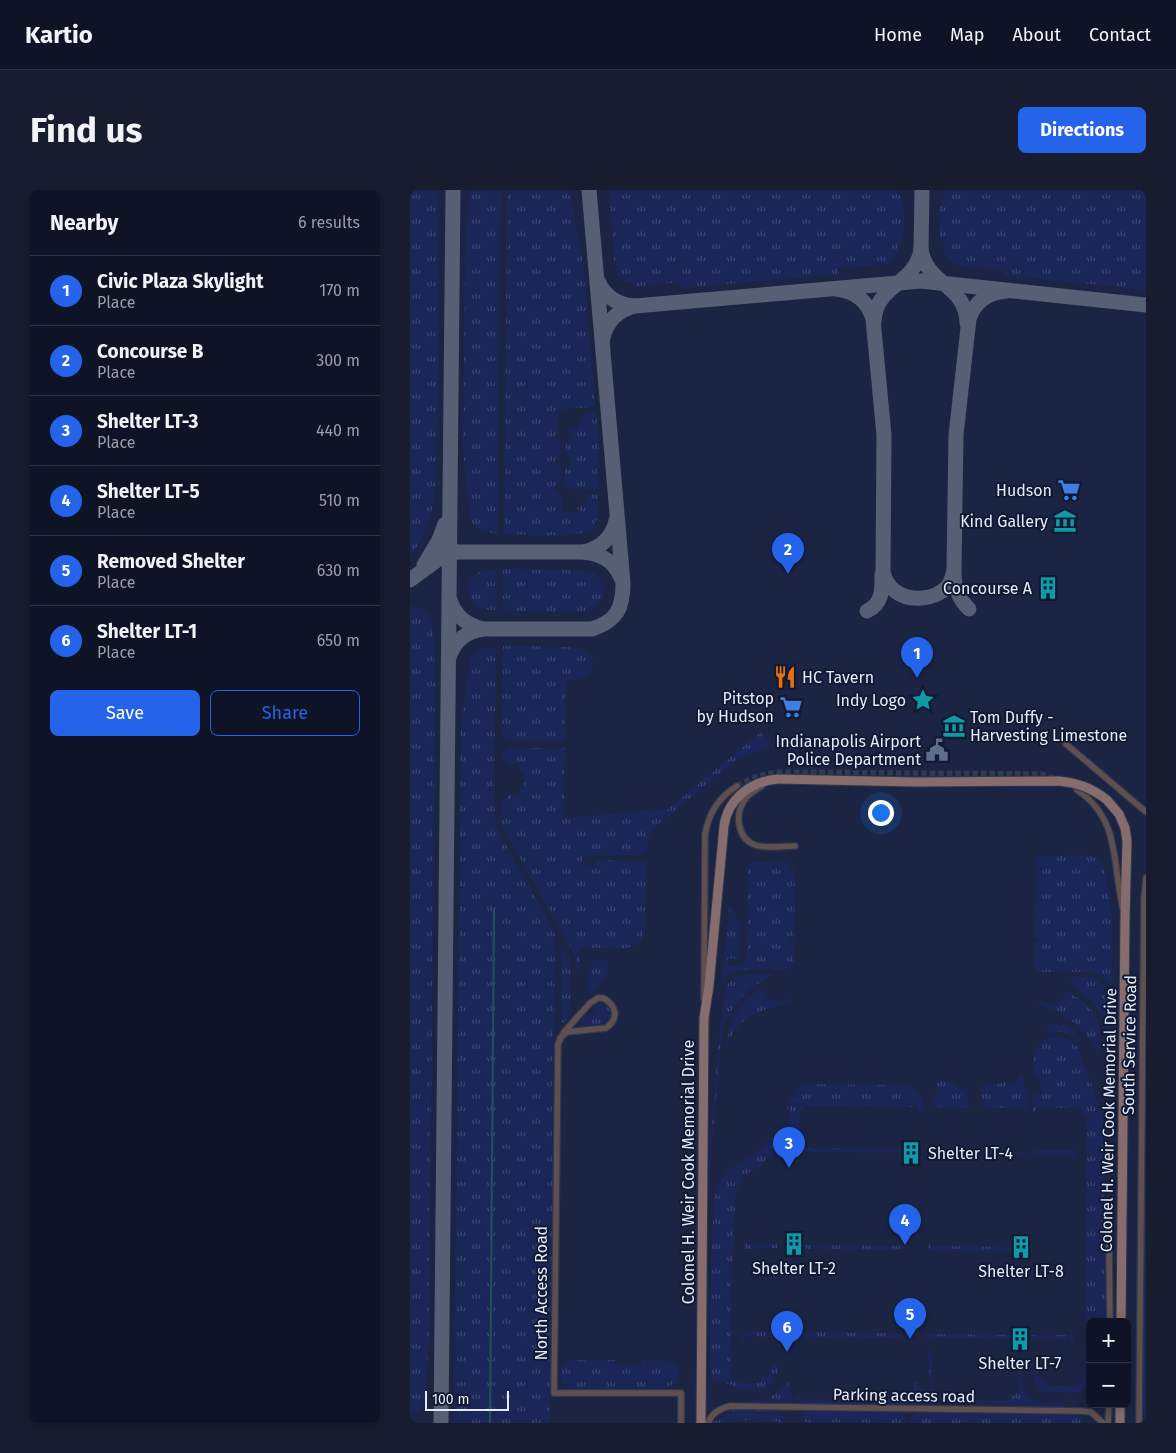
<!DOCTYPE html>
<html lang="en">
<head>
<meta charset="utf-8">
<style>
  :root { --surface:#0e1426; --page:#171d2e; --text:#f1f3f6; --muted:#9b9ea7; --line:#2e3343; --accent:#2563eb }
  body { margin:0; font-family:"Fira Sans",sans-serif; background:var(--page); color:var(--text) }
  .controls { position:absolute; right:15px; bottom:15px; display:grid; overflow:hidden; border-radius:8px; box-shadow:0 2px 12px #0003 }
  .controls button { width:45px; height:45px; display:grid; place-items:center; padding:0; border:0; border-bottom:1px solid var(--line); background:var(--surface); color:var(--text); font:25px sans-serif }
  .scale { position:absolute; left:15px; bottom:12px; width:84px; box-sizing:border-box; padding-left:5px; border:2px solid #e3eafb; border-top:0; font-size:14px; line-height:18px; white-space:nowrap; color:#e3eafb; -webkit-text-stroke:4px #121a32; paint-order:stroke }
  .you { position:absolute; left:470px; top:622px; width:18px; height:18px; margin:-12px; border:4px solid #fff; border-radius:50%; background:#1a73e8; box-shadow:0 0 0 8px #1a73e833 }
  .badge { display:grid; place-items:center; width:32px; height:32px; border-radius:50%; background:var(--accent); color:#fff; font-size:16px; font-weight:700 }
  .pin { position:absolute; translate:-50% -41px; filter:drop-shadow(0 1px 2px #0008) }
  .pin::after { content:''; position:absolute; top:26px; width:18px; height:15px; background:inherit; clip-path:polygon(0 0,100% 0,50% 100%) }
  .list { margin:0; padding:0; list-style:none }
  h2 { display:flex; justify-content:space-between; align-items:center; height:65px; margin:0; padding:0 20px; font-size:21px }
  h2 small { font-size:16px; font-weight:400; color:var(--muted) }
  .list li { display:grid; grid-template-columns:32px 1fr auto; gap:15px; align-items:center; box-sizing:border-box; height:70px; padding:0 20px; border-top:1px solid var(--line) }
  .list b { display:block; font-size:19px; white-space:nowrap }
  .list p { margin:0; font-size:16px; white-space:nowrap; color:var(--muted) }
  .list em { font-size:16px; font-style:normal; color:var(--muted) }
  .actions { display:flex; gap:10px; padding:15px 20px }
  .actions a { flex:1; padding:11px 0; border:1px solid var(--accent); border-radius:8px; text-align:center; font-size:18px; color:var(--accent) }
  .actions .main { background:var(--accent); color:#fff }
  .map { position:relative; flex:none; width:736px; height:1233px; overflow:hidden; border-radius:8px }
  header { display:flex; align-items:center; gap:30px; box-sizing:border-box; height:70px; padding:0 25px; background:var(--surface); border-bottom:1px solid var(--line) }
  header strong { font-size:24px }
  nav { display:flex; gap:28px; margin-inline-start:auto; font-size:18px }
  .intro { display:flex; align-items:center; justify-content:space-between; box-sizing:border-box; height:120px; padding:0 30px }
  h1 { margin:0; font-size:35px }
  .button { padding:12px 22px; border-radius:8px; background:var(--accent); color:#fff; font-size:18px; font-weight:700 }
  main { display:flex; gap:30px; padding:0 30px }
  aside { flex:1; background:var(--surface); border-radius:8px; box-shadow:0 2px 12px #0003 }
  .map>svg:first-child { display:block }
</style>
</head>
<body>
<header>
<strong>Kartio</strong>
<nav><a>Home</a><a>Map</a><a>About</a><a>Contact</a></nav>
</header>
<div class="intro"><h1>Find us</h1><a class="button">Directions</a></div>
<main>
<aside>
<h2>Nearby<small>6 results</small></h2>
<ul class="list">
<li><span class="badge">1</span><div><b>Civic Plaza Skylight</b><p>Place</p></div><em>170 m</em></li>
<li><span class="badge">2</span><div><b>Concourse B</b><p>Place</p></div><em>300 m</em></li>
<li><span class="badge">3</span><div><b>Shelter LT-3</b><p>Place</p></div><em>440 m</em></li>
<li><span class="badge">4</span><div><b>Shelter LT-5</b><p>Place</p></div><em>510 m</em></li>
<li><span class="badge">5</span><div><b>Removed Shelter</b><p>Place</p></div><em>630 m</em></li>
<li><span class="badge">6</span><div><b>Shelter LT-1</b><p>Place</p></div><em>650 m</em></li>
</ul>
<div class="actions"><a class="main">Save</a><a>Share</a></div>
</aside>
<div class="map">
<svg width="736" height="1233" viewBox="0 0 736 1233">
  <defs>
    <pattern id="grass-tufts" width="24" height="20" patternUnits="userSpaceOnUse" patternTransform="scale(1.25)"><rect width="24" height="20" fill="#1a2658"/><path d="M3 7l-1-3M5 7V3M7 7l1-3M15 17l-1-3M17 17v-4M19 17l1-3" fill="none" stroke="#3b4671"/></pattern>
  </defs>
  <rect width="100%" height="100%" fill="#121a32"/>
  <path fill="#1b2442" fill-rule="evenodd" d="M0,0h736v1233h-736zM680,1132h37v82h-37z"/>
  <g fill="url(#grass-tufts)">
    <path d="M0,0h25l2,7c3,73 3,147 0,220 -1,29 1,62 -5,91 -3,18 -11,34 -22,48z"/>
    <path d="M61,0h30l-3,275v4l-2,1v2l3,1 -1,61c-13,-3 -22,-3 -28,-15l-7,-70 2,-184 3,-63z"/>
    <path d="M97,0h61l2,6 13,67 12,143c-10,5 -24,-1 -35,5l-1,3 -1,14h3l-1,2 -5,4 1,4 5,5v11l-4,5h-2v5l5,4 1,11 -6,6v4l6,6 1,16 17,1 1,-2 -3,-1 2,-7 6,1 4,-9h5l4,2c0,10 2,22 -5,31 -9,13 -72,7 -89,7z"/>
    <path d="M203,0h284c10,14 8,36 5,52l-4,1 1,10h-5v6h-5v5l-50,4v6l-158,14 -1,-6 -46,5 -1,-5h-10v-5h-5l-2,-14 -2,-1 -4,-64z"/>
    <path d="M537,0h199v100l-142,-15v-5l-51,-5v-5l-5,-1 1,-5h-5l1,-11h-4c-2,-15 -4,-41 6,-53z"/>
    <path d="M178,222l8,1 3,34 -1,40 -2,2h-26l-5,-6c0,-7 -2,-16 6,-19v-5c-8,-4 -7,-16 1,-21l-1,-5 -5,-5h13l1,-9h2l2,-5z"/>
    <path d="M87,379v41c-7,0 -14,0 -20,-4 -11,-7 -12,-26 1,-33 6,-3 13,-3 19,-4z"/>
    <path d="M93,379c17,0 34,1 51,1 12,0 25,-1 36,2 14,4 20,24 7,34 -6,5 -15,5 -22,6l-72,-1z"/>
    <path d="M0,416c8,0 15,4 20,11 5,10 4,51 5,64l-6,661 -4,57 -5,11 -10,6z"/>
    <path d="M93,456c15,0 31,0 46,1 11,0 25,-1 35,3 8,3 11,12 8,19 -5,11 -16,10 -26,12l-1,61 -52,-1c-6,-1 -9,-3 -11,-8z"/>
    <polygon points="86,457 84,609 86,634 88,641 144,741 145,747 140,1233 44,1233 51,540 60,469 68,460"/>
    <path d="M351,542l8,10 -1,4 -2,2 -20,7 -14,8 -78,65 -6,11 -2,13 -5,3h-49l-2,2h-7v8h6v2h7v-5l2,-2 47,2 1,2 -1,65 -2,7 -3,6 -4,3 -8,3h-48l-1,22h-3v-11l-2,-5 -71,-126 -2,-13v-16h7v-4h12v-7l4,-1v-14l-4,-1v-8l-11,1 -1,-5h-7c1,-7 3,-10 10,-12h54l-1,70 104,-9z"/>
    <polygon points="676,665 686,668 691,672 695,680 702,726 702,797 692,786 681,782 625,782 625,753 631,752 631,749 625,749 626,681 632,681 632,677 626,677 626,666"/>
    <path d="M342,672l43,1v1l-6,1 -1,3 7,1 -1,68 -6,-1v4l6,1v28l-55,1 -12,7 -6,9 8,-79 11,16v32l-2,4 -10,-1v8c8,1 15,0 19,-8l1,-93z"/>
    <polygon points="151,756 160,770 161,784 161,825 154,833 151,832"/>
    <path d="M187,769h6l4,3c7,12 -9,26 -18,33l-1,-3c0,-13 -3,-26 9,-33z"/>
    <path d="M336,784h28l-23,14 -15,15 -12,20 -3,19 -13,150 1,-30 9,-115 7,-56c3,-11 10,-16 21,-17z"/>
    <path d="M660,787c7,0 17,-1 24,1 18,8 16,43 17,59h-2c-2,-13 -8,-26 -18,-36 -9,-8 -18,-12 -21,-24z"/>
    <path d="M353,798c2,13 14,17 25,10l3,4c-29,8 -55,13 -64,46h-1c2,-27 14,-46 37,-60z"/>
    <path d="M655,801c33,17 38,30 34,65 -2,-3 -4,-9 -7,-13 -13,-20 -32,-32 -55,-39l3,-4c10,8 23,5 25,-9z"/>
    <path d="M189,813l7,2 5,6c1,15 -14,15 -26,16l-2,-1c-2,-4 -1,-8 3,-12l3,3 6,-7 -3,-3z"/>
    <path d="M654,832l9,9 11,15c-12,-10 -18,-17 -35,-13l-3,-2 3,-5 5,-2 7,1z"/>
    <path d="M642,847c11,-1 19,2 26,11l24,65 2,60 -1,57 3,26v66h-16v63l-9,5v3l-40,-1c-5,-7 -7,-14 -7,-23l2,-2 2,10 4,4h4v5h31l1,-5h5l2,-43 2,-224h-6l-1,-6h-44l-1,5 -3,-1 1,-17 9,-1 -2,-16 -6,-4c0,-18 -2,-30 18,-37z"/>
    <path d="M611,880c5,6 1,16 7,22l-1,21h-1v-5h-47l5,-4 -3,-10v-9l18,-1 8,-3 3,3h5l3,-3 -1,-3 3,-3z"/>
    <polygon points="533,890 539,891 540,894 544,893 548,899 551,900 555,897 557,898 557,908 560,918 523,917 522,906 528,902 526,898 528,891"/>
    <path d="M392,894l104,1c13,4 18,13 18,26l-6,1v-5l-112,-1 -1,-3h-16v-2l5,-4z"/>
    <polygon points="377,915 394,915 394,921 390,921 389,951 374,952 370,957 368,963 364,963 365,947 368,947 369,951 371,951 374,943 378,944 380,920 377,919"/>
    <path d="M359,947h4v20l-6,1 -9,12 -4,-3 -17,20 -1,5 -5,90v96h6v5h24v-4l4,-1 4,-2 2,-9 2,-4 5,2v10l-3,-3 -2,10 -1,-1 -5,8h-31l-4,-4 -8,-2 -1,-3 -8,2 -3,-5 -2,-7v-79h3v-7h-3l4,-87c3,-14 12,-27 25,-35 13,-7 24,-11 30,-25z"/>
    <polygon points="389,958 488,959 495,960 495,963 379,962 379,960"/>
    <polygon points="524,959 600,960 614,963 616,968 614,969 613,964 524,964"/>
    <polygon points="624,960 665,960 666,969 663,969 663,965 625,965 624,969"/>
    <polygon points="736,975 736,1233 733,1233 735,978"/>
    <polygon points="334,1050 337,1050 337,1054 366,1054 367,1050 367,1058 334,1059"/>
    <polygon points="519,1051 521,1056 607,1057 608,1052 610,1052 610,1062 519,1061 518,1053"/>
    <polygon points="391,1055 494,1056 494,1059 487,1060 397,1059 396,1059 396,1056 391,1056"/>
    <polygon points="332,1142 365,1142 367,1144 367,1150 365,1151 365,1147 334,1146 334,1150 332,1151"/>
    <polygon points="390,1142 484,1143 493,1145 493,1148 378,1147 377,1151 374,1151 377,1145"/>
    <polygon points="517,1144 610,1145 609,1154 607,1154 607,1149 521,1148 518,1153 517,1152"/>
    <polygon points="623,1145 663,1145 664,1153 661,1154 661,1149 624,1149 623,1154 622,1146"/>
    <path d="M519,1159l3,2 1,38 6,6 10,1v4l61,1v-5l5,-1 4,-6 1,-22c3,4 2,9 2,15 1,22 25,21 41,21l1,2 4,2h-49l-27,-4h-43l-8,-3 -7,-5 -4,-6 -1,-25 -2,-11z"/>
    <path d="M163,1170h42v5h27v-4c11,0 40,-5 37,15 -1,5 -5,8 -10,10 -17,6 -37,4 -55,4 -14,0 -29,1 -43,-1 -13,-6 -15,-26 2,-29z"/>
    <polygon points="505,1190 514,1206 526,1216 388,1215 385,1205 389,1204 390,1209 495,1210 495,1205 501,1204 504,1201"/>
    <path d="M378,1191c0,8 4,16 7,24l-33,-1 -13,-4c17,0 17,1 30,-10 4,-3 6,-5 9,-9z"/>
    <polygon points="324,1219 365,1220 372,1224 375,1233 371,1233 367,1231 320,1230 319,1233 301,1233 302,1229 308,1231"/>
    <polygon points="390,1220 497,1221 497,1222 493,1233 395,1232"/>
    <polygon points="510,1223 667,1224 673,1233 500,1233 503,1226"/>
  </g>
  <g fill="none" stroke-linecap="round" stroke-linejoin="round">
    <polyline stroke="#245059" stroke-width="2" points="80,1233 84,720"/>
    <g stroke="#575f74" stroke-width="15">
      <path d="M511,59c5,36 45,35 46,74"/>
      <path d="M188,91c7,16 20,24 37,25"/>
      <path d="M426,99c19,2 32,12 37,30l11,116 -1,137c2,8 5,14 12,19 14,11 40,9 52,-4 4,-5 6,-11 7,-18l2,-134 13,-116c6,-18 20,-27 38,-28"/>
      <path d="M464,132c1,-38 42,-37 47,-73l1,-59"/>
      <path d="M193,148c4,-17 15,-28 32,-32l286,-25 225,24"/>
      <path d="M174,362c16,-4 28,-14 32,-31"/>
      <polyline points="14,375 29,350 35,334"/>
      <path d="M544,382c0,15 4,26 15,37"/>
      <path d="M0,390l34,-25 10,-3h130c18,2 30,9 37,26"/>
      <path d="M40,410c5,16 16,24 32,29h110c25,-8 31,-21 31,-46l-34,-393"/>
      <path d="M457,421c16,-7 15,-22 15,-37"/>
      <path d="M39,467c6,-16 16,-25 33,-28"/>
      <polyline points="31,1233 43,0"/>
    </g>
    <path stroke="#313950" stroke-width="5.5" stroke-dasharray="5.5 3" stroke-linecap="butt" d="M327,596c14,-8 27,-13 43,-14l262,2 15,5"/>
    <defs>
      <g id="street">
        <polyline points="656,554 736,622"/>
        <path d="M352,596c-6,4 -14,8 -18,15 -9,14 -7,37 11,44 12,4 28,1 40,1"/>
        <path d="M667,600c44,29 35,74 46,119"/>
        <path d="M294,809l1,-165c4,-21 13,-36 32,-48"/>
        <path d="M150,848l7,-6 39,-4c13,-9 11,-23 -3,-30h-5l-8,5 -26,29 -6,12 -4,349h127v30"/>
        <polyline points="699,1055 700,1132"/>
        <path d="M298,1233c4,-10 12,-15 23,-17l350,5 10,1 12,11"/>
        <polyline points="698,1233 699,1214"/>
        <polyline points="729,1233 734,709 736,688"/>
      </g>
      <g id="secondary">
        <polyline points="697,610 709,624 715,638 717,651 715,728 711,1132"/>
        <path d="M291,1233l3,-405 5,-32 15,-160c4,-28 28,-45 54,-47"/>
        <polyline points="710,1233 710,1214"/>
      </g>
    </defs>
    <use href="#street" stroke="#2f374e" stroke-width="8"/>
    <use href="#secondary" stroke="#2f374e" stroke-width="11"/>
    <use href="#street" stroke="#5f4f4f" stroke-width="5.5"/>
    <use href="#secondary" stroke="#866c6c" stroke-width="9"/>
    <defs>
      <path id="secondary-bridge" d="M368,589l137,3 144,-1c19,2 33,7 48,19"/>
    </defs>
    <use href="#secondary-bridge" stroke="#2f374e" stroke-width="11" stroke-linecap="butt"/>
    <use href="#secondary-bridge" stroke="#866c6c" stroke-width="9"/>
  </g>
  <defs>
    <symbol id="supermarket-bare" viewBox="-9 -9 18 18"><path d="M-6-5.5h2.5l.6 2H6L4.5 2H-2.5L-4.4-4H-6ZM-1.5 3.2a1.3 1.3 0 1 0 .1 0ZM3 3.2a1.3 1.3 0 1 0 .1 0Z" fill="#3f7fe0" stroke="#121a32" stroke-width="2.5" paint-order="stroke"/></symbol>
    <symbol id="museum-bare" viewBox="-9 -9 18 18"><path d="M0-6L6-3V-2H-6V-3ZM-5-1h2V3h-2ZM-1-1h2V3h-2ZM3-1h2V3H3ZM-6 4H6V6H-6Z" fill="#0f9aa8" stroke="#121a32" stroke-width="2.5" paint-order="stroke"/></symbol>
    <symbol id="building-bare" viewBox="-9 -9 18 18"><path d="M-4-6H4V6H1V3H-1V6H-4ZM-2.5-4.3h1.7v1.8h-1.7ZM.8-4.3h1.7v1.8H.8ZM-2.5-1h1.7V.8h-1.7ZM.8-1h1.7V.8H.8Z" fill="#0f9aa8" stroke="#121a32" stroke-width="2.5" paint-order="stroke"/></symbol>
    <symbol id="restaurant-bare" viewBox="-9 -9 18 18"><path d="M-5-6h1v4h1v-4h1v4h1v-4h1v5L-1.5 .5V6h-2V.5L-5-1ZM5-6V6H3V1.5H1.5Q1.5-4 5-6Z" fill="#e8710a" stroke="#121a32" stroke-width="2.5" paint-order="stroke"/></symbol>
    <symbol id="sight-bare" viewBox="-9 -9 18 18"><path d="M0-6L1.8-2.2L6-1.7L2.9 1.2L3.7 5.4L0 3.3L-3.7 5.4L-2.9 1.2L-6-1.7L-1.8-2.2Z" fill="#0f9aa8" stroke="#121a32" stroke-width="2.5" paint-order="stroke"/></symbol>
    <symbol id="civic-bare" viewBox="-9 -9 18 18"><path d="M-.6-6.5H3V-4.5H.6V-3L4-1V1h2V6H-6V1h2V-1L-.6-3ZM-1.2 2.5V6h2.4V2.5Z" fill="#5c6f8a" stroke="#121a32" stroke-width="2.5" paint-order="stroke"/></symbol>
  </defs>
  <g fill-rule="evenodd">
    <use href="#supermarket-bare" x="643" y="284" width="32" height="32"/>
    <use href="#museum-bare" x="639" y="315" width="32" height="32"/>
    <use href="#building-bare" x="622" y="382" width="32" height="32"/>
    <use href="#restaurant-bare" x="359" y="471" width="32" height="32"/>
    <use href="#sight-bare" x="497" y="494" width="32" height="32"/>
    <use href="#supermarket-bare" x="365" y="501" width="32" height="32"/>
    <use href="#museum-bare" x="528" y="520" width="32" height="32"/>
    <use href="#civic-bare" x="511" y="544" width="32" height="32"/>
    <use href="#building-bare" x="485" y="947" width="32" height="32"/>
    <use href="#building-bare" x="368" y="1038" width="32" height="32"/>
    <use href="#building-bare" x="595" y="1041" width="32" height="32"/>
    <use href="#building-bare" x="594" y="1133" width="32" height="32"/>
  </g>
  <g text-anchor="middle" stroke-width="4" stroke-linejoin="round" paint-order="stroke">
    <g font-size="16" fill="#e3eafb" stroke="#121a32" text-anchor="end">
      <text x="642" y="306">Hudson</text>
      <text x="638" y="337">Kind Gallery</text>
      <text x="622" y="404">Concourse A</text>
      <text x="392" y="493" text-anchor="start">HC Tavern</text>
      <text x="364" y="514">Pitstop<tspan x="364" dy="18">by Hudson</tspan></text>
      <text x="496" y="516">Indy Logo</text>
      <text x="560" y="533" text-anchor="start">Tom Duffy -<tspan x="560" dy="18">Harvesting Limestone</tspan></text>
      <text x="511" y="557">Indianapolis Airport<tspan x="511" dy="18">Police Department</tspan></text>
      <text x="518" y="969" text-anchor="start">Shelter LT-4</text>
      <text x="384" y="1084" text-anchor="middle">Shelter LT-2</text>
      <text x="611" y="1087" text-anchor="middle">Shelter LT-8</text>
      <text x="610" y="1179" text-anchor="middle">Shelter LT-7</text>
    </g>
    <g font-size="16" fill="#e3eafb" stroke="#121a32">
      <text transform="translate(719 855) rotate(-89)" y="6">South Service Road</text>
      <text transform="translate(698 930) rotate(-89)" y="6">Colonel H. Weir Cook Memorial Drive</text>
      <text transform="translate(278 982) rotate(-90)" y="6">Colonel H. Weir Cook Memorial Drive</text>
      <text transform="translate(131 1103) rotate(-90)" y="6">North Access Road</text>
      <text transform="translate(494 1205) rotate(1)" y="6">Parking access road</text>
    </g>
  </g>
</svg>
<div class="controls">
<button>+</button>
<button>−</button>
</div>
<div class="scale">100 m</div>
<div class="you"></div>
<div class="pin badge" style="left:507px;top:488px">1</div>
<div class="pin badge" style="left:378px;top:384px">2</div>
<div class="pin badge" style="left:379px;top:978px">3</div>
<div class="pin badge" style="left:495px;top:1055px">4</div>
<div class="pin badge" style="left:500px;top:1149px">5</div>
<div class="pin badge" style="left:377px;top:1162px">6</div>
</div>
</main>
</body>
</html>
